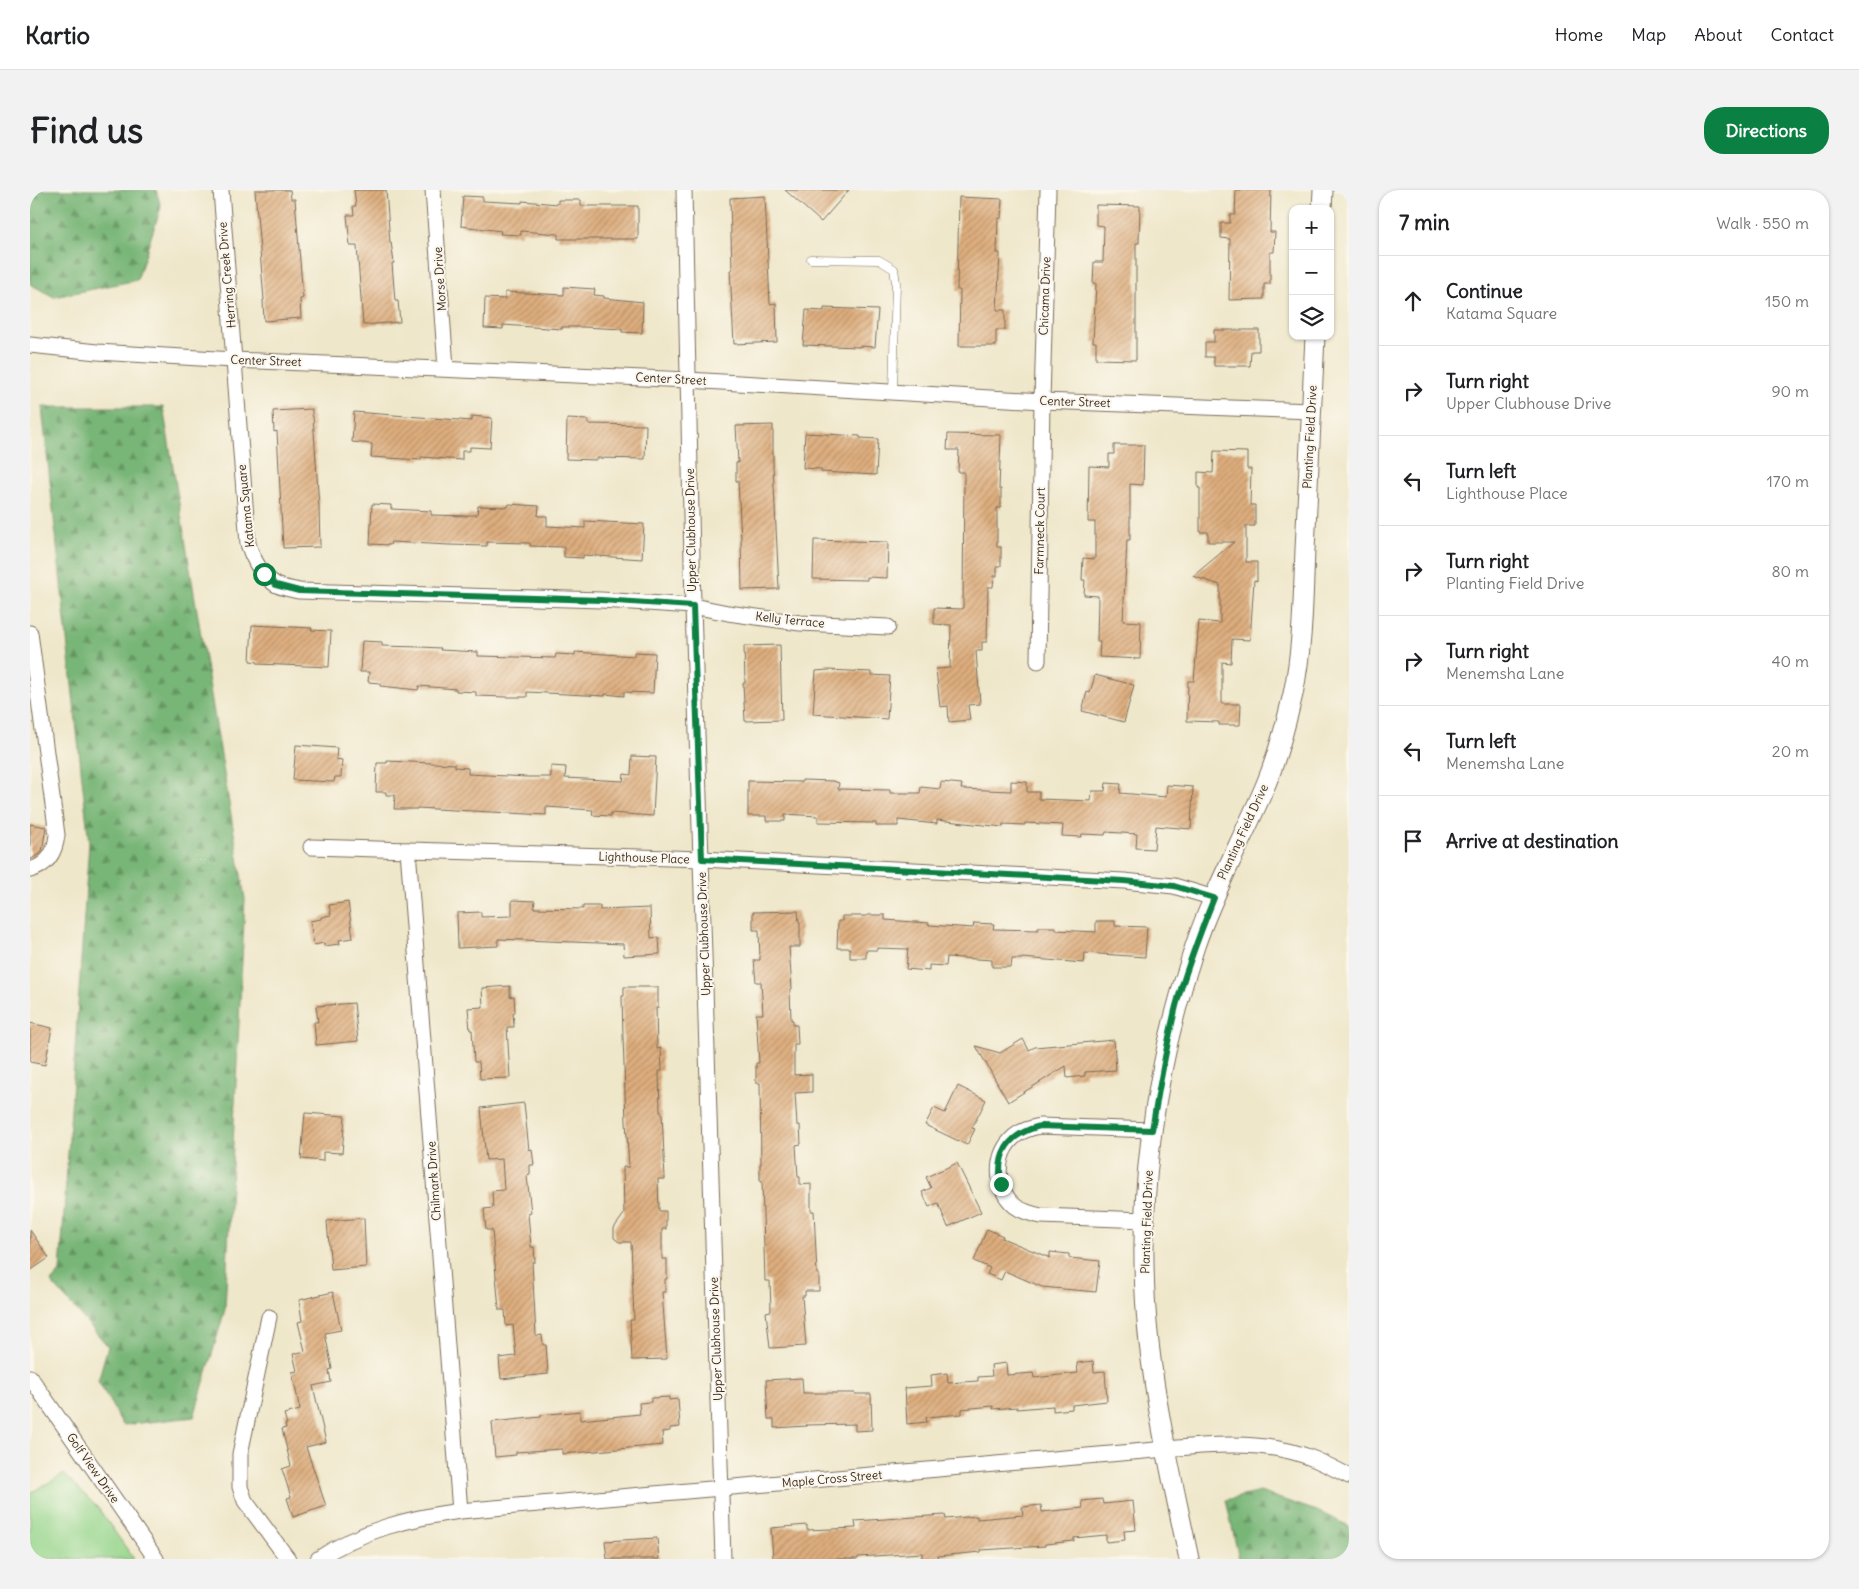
<!DOCTYPE html>
<html lang="en">
<head>
<meta charset="utf-8">
<style>
  :root { --surface:#fff; --page:#f2f2f2; --text:#202124; --muted:#757577; --line:#e0e0e0; --accent:#0b8043 }
  body { margin:0; font-family:Delius,sans-serif; background:var(--page); color:var(--text) }
  .controls { position:absolute; right:15px; top:15px; display:grid; overflow:hidden; border-radius:10px; box-shadow:0 1px 4px #0004 }
  .controls button { width:45px; height:45px; display:grid; place-items:center; padding:0; border:0; border-bottom:1px solid var(--line); background:var(--surface); color:var(--text); font:25px sans-serif }
  .stop { position:absolute; width:15px; height:15px; margin:-11px; border:4px solid #0b8043; border-radius:50%; background:#fff }
  .stop.end { background:#0b8043; border-color:#fff; box-shadow:0 1px 5px #0008 }
  .list { margin:0; padding:0; list-style:none }
  h2 { display:flex; justify-content:space-between; align-items:center; height:65px; margin:0; padding:0 20px; font-size:21px }
  h2 small { font-size:16px; font-weight:400; color:var(--muted) }
  .list li { display:grid; grid-template-columns:32px 1fr auto; gap:15px; align-items:center; box-sizing:border-box; height:90px; padding:0 20px; border-top:1px solid var(--line) }
  .list b { display:block; font-size:19px; white-space:nowrap }
  .list p { margin:0; font-size:16px; white-space:nowrap; color:var(--muted) }
  .list em { font-size:16px; font-style:normal; color:var(--muted) }
  .icon { flex:none; width:28px; height:28px; fill:none; stroke:currentColor; stroke-width:2; stroke-linecap:round; stroke-linejoin:round }
  .map { position:relative; flex:none; width:1319px; height:1369px; overflow:hidden; border-radius:20px }
  header { display:flex; align-items:center; gap:30px; box-sizing:border-box; height:70px; padding:0 25px; background:var(--surface); border-bottom:1px solid var(--line) }
  header strong { font-size:24px }
  nav { display:flex; gap:28px; margin-inline-start:auto; font-size:18px }
  .intro { display:flex; align-items:center; justify-content:space-between; box-sizing:border-box; height:120px; padding:0 30px }
  h1 { margin:0; font-size:35px }
  .button { padding:12px 22px; border-radius:20px; background:var(--accent); color:#fff; font-size:18px; font-weight:700 }
  main { display:flex; gap:30px; padding:0 30px }
  aside { flex:1; background:var(--surface); border-radius:20px; box-shadow:0 1px 4px #0004 }
  .map>svg:first-child { display:block }
</style>
</head>
<body>
<header>
<strong>Kartio</strong>
<nav><a>Home</a><a>Map</a><a>About</a><a>Contact</a></nav>
</header>
<div class="intro"><h1>Find us</h1><a class="button">Directions</a></div>
<main>
<div class="map">
<svg width="1319" height="1369" viewBox="0 0 1319 1369">
  <defs>
    <pattern id="forest-firs" width="22" height="20" patternUnits="userSpaceOnUse" patternTransform="scale(1.25)"><rect width="22" height="20" fill="#78b677"/><path d="M5 1l3.5 6h-7zM16 11l3.5 6h-7z" fill="#649461"/></pattern>
    <pattern id="building-hatch" width="6" height="6" patternUnits="userSpaceOnUse" patternTransform="scale(1.25)"><rect width="6" height="6" fill="#deae7e"/><path d="M-1 1l2-2M0 6l6-6M5 7l2-2" fill="none" stroke="#b58e67"/></pattern>
  </defs>
  <rect width="100%" height="100%" fill="#fbf7ec"/>
  <filter id="ink" filterUnits="userSpaceOnUse"><feTurbulence type="fractalNoise" baseFrequency=".02" numOctaves="2"/><feDisplacementMap in="SourceGraphic" scale="10" xChannelSelector="R" yChannelSelector="G"/><feConvolveMatrix kernelMatrix="1 2 1 2 8 2 1 2 1" color-interpolation-filters="sRGB"/></filter>
  <filter id="wash" filterUnits="userSpaceOnUse"><feTurbulence type="fractalNoise" baseFrequency=".0096" numOctaves="4" result="noise"/><feDisplacementMap in="SourceGraphic" scale="20" xChannelSelector="R" yChannelSelector="G"/><feGaussianBlur stdDeviation="1.12" result="paint"/><feColorMatrix in="noise" values="0 0 0 0 0 0 0 0 0 0 0 0 0 0 0 0 0 1.4 0 .05"/><feComposite in="paint" operator="in"/></filter>
  <g filter="url(#wash)">
    <rect width="100%" height="100%" fill="#efe7ca"/>
    <polygon fill="#95d58b" stroke="#688054" points="34,1284 68,1318 104,1369 0,1369 0,1303"/>
    <g fill="url(#forest-firs)" stroke="#5a704a">
      <polygon points="0,0 126,0 131,17 107,90 24,107 0,94"/>
      <polygon points="12,217 133,217 215,709 195,1119 164,1227 93,1235 68,1191 78,1156 21,1092 30,1082 59,653"/>
      <polygon points="1230,1302 1287,1321 1319,1336 1319,1369 1209,1369 1196,1310"/>
    </g>
    <g id="blocks">
      <g fill="url(#building-hatch)">
        <polygon points="225,0 260,0 261,9 265,9 273,108 270,109 271,128 234,131 233,110 234,110"/>
        <polygon points="324,0 356,0 360,53 361,52 364,73 362,73 365,111 368,111 370,132 333,135 327,56 320,56 317,25 324,25 323,16 326,16"/>
        <polygon points="755,0 819,0 791,32"/>
        <polygon points="1206,0 1241,0 1240,42 1245,42 1244,62 1240,62 1240,94 1234,94 1234,109 1199,110 1200,49 1191,48 1191,33 1200,33 1200,25 1205,25"/>
        <polygon points="433,6 453,7 453,11 492,13 492,11 528,14 528,10 551,10 551,16 608,16 608,49 528,49 528,44 491,41 491,45 470,44 471,41 431,36"/>
        <polygon points="735,6 740,114 746,113 747,152 704,154 700,80 702,80 700,8"/>
        <polygon points="929,7 972,9 971,28 968,29 967,63 970,63 967,120 975,120 975,140 966,140 966,156 929,156 930,100 927,100"/>
        <polygon points="1066,15 1110,16 1109,53 1106,53 1106,170 1066,169 1066,152 1063,152 1066,93 1063,93 1064,72 1073,72 1074,36 1066,35"/>
        <polygon points="534,97 565,99 564,105 574,106 574,108 613,112 612,143 592,142 592,139 553,137 532,137 532,139 473,135 473,139 454,138 455,108 475,109 475,102 534,105"/>
        <polygon points="794,118 848,120 845,157 829,156 829,157 773,155 776,120 794,121"/>
        <polygon points="1184,140 1229,140 1229,161 1221,161 1220,176 1184,176 1184,167 1175,167 1175,152 1184,152"/>
        <polygon points="282,219 282,226 283,226 289,317 290,357 253,358 247,241 244,242 243,221"/>
        <polygon points="324,222 442,231 442,226 462,228 460,258 440,257 440,261 432,261 432,270 391,267 391,270 341,267 342,254 322,252"/>
        <polygon points="537,229 558,230 558,234 616,235 615,269 567,268 567,270 536,269"/>
        <polygon points="743,235 743,276 749,399 712,400 711,349 708,291 706,291 706,273 708,273 706,236"/>
        <polygon points="775,243 830,246 830,248 848,249 846,285 791,282 791,279 773,278"/>
        <polygon points="918,244 971,245 969,299 971,299 971,318 967,318 967,357 971,357 971,376 967,376 967,386 964,386 963,397 958,397 957,452 952,452 952,461 946,461 950,514 938,515 940,530 919,532 918,516 910,517 906,479 920,478 921,435 904,434 904,418 933,419 934,282 928,282 929,260 917,260"/>
        <polygon points="1084,255 1114,255 1113,295 1100,294 1100,350 1097,350 1093,431 1111,432 1110,469 1069,467 1070,452 1067,452 1068,406 1054,405 1055,390 1052,390 1053,368 1065,369 1065,332 1058,332 1059,276 1079,277 1079,264 1084,264"/>
        <polygon points="1184,261 1217,262 1217,279 1221,279 1220,315 1225,315 1225,336 1216,336 1216,372 1227,372 1227,391 1224,390 1220,450 1202,449 1201,473 1192,472 1192,514 1211,514 1210,535 1189,535 1189,532 1157,531 1158,491 1164,491 1169,431 1190,433 1190,395 1163,386 1204,352 1178,352 1178,342 1170,342 1170,298 1168,298 1168,282 1183,283"/>
        <polygon points="342,314 361,315 361,319 401,321 401,325 438,326 438,325 447,325 448,316 478,317 479,314 509,316 508,326 517,326 517,336 555,338 555,331 614,334 612,369 553,365 553,368 534,367 534,357 500,356 500,353 457,352 457,356 419,355 361,352 360,355 340,354"/>
        <polygon points="784,350 858,352 857,388 837,387 837,390 783,389"/>
        <polygon points="222,435 282,438 281,440 301,441 299,477 228,474 228,472 220,471"/>
        <polygon points="332,451 352,452 352,456 391,457 411,458 410,460 448,462 448,466 525,468 526,464 545,465 545,462 604,466 604,462 625,463 623,503 594,502 594,506 575,504 575,506 497,502 497,507 477,507 446,506 446,502 426,501 426,499 389,496 388,500 350,496 350,493 338,492 339,482 330,482"/>
        <polygon points="750,455 752,530 715,531 713,493 715,493 714,456"/>
        <polygon points="798,480 841,482 841,485 860,486 857,529 783,524 786,481"/>
        <polygon points="1065,485 1104,495 1094,532 1052,521 1057,502 1060,503"/>
        <polygon points="266,555 307,558 306,569 312,570 311,587 305,587 304,592 263,590"/>
        <polygon points="602,566 626,567 623,626 581,623 581,626 562,625 563,620 516,617 516,625 387,618 387,619 364,619 365,605 356,605 356,602 346,602 347,573 357,573 357,571 425,574 425,577 438,578 438,584 497,587 521,587 521,576 536,577 535,588 593,591 594,584 601,585"/>
        <polygon points="772,590 803,591 809,593 808,599 860,600 860,603 890,603 891,597 910,599 911,592 932,594 931,599 981,601 981,591 997,592 997,602 1009,602 1009,609 1061,611 1062,601 1075,601 1076,593 1091,594 1090,603 1136,607 1137,595 1163,597 1161,639 1126,636 1124,659 1106,658 1107,644 1076,642 1075,645 1052,644 1051,647 1032,646 1033,635 995,633 995,635 973,634 973,637 907,630 907,634 868,630 868,636 846,636 846,633 788,632 788,626 755,624 755,631 736,631 736,626 718,626 718,591 772,592"/>
        <polygon points="0,634 16,637 12,662 0,670"/>
        <polygon points="482,710 505,711 504,718 553,719 553,716 570,716 570,720 620,718 621,748 629,747 630,764 594,766 593,754 468,749 468,756 428,758 427,723 451,722 451,727 482,726"/>
        <polygon points="318,712 323,748 309,750 310,754 294,756 294,753 284,755 280,731 291,729 291,727 301,725 299,715"/>
        <polygon points="768,721 769,732 770,732 770,757 759,757 762,799 760,800 761,830 763,830 763,835 767,835 768,854 764,854 764,885 782,884 782,902 765,903 767,935 770,935 771,954 766,955 768,987 770,987 770,995 781,994 781,1021 784,1021 787,1084 789,1084 789,1101 775,1101 775,1106 772,1106 776,1156 740,1158 736,1122 741,1121 740,1091 735,1091 732,991 730,991 730,974 731,974 730,893 726,893 726,873 729,873 726,824 733,824 731,792 726,792 724,770 730,770 729,740 723,740 723,722"/>
        <polygon points="837,725 855,725 855,730 899,733 899,735 943,738 944,733 964,734 963,739 1008,740 1008,737 1026,737 1026,740 1066,742 1066,731 1085,731 1085,736 1117,737 1115,767 1055,763 1054,773 992,768 992,769 982,769 981,777 962,777 962,770 917,767 916,776 899,775 899,781 876,779 878,759 847,758 847,760 836,760 836,768 820,768 820,758 807,758 808,731 812,731 812,726 837,726"/>
        <polygon points="480,796 480,807 484,806 485,822 483,823 484,837 477,837 480,888 450,889 449,872 444,872 442,840 440,840 438,818 453,817 452,798"/>
        <polygon points="594,797 628,797 628,818 626,818 627,859 631,858 632,881 629,881 630,922 632,922 635,989 628,989 629,1021 636,1021 636,1039 632,1039 632,1069 637,1069 637,1089 635,1089 635,1102 632,1102 637,1169 602,1170 600,1130 604,1130 601,1052 589,1052 584,1048 584,1038 594,1024 593,977 599,977 596,932 593,846 592,806 594,806"/>
        <polygon points="324,813 328,851 286,855 284,832 288,832 286,816"/>
        <polygon points="0,833 22,838 15,875 0,872"/>
        <polygon points="993,849 999,860 1005,857 1084,850 1086,880 1055,882 1055,886 1037,888 1036,876 978,912 946,856 970,863"/>
        <polygon points="928,896 956,910 942,938 945,939 937,955 895,935 904,918 915,923"/>
        <polygon points="494,913 499,960 502,959 504,975 500,975 500,985 497,986 501,1023 498,1024 501,1057 504,1057 505,1072 502,1072 506,1146 512,1145 513,1155 516,1155 518,1184 471,1189 469,1168 486,1166 483,1135 476,1136 475,1120 469,1120 462,1040 456,1040 454,1019 463,1018 462,1001 474,1000 472,969 456,970 451,918"/>
        <polygon points="275,923 315,926 312,963 293,962 293,971 271,969"/>
        <polygon points="927,973 951,1022 918,1037 908,1013 899,1017 892,1002 901,998 896,987"/>
        <polygon points="334,1028 336,1077 301,1080 297,1031"/>
        <polygon points="957,1039 973,1046 972,1048 1020,1068 1020,1062 1039,1064 1039,1068 1070,1071 1066,1102 1012,1097 975,1081 971,1090 957,1084 960,1078 944,1071"/>
        <polygon points="0,1040 19,1068 0,1081"/>
        <polygon points="303,1102 311,1140 295,1143 302,1179 299,1180 301,1192 283,1196 296,1252 276,1257 296,1316 263,1327 257,1308 261,1307 252,1279 261,1276 252,1239 256,1238 255,1234 257,1234 254,1224 270,1220 262,1182 267,1181 263,1164 275,1161 268,1132 272,1131 269,1110"/>
        <polygon points="1063,1171 1064,1182 1075,1181 1077,1211 1042,1215 1042,1219 1023,1221 1023,1216 987,1219 987,1217 963,1219 963,1216 932,1219 932,1224 896,1227 897,1232 877,1234 875,1198 902,1196 901,1185 917,1183 918,1193 948,1191 948,1187 962,1186 961,1175 976,1173 977,1185 1003,1183 1004,1188 1048,1183 1047,1173"/>
        <polygon points="772,1188 773,1203 825,1203 825,1204 841,1204 842,1240 825,1241 825,1234 776,1235 777,1236 744,1238 744,1229 738,1229 736,1190"/>
        <polygon points="639,1207 639,1210 648,1209 650,1237 640,1238 640,1241 632,1242 633,1255 532,1264 532,1259 486,1262 486,1265 465,1267 462,1232 511,1227 511,1225 550,1221 550,1230 610,1224 609,1213 621,1212 621,1208"/>
        <polygon points="1072,1309 1073,1314 1103,1311 1106,1340 1094,1341 1095,1350 1076,1352 1076,1345 1044,1348 1044,1351 1015,1354 1015,1356 951,1360 951,1362 908,1366 908,1369 892,1369 892,1363 828,1367 828,1369 743,1369 741,1338 777,1335 777,1340 826,1338 825,1331 915,1325 916,1329 947,1326 947,1329 993,1325 992,1317 1011,1315 1012,1322 1053,1318 1052,1311"/>
        <polygon points="627,1348 629,1369 577,1369 575,1351"/>
      </g>
    </g>
  </g>
  <g filter="url(#ink)">
    <use href="#blocks" fill-opacity="0" stroke="#7a6c5a" stroke-width="1"/>
    <g fill="none" stroke-linecap="round" stroke-linejoin="round">
      <defs>
        <polyline id="service" points="781,69 849,70 864,79 866,93 863,201"/>
        <g id="minor">
          <path d="M191,0l27,354c5,15 13,31 27,40 6,4 17,5 24,7l302,9 92,6 35,7 72,10 88,4"/>
          <polyline points="403,0 416,178"/>
          <polyline points="654,0 663,416 693,1369"/>
          <polyline points="0,155 67,162 204,170 658,190 1012,211 1282,221"/>
          <path d="M0,443l27,202c-2,18 -9,30 -27,35"/>
          <polyline points="1008,471 1012,211 1018,0"/>
          <polyline points="281,657 672,669 1094,691 1144,696 1184,708"/>
          <polyline points="378,660 430,1321"/>
          <path d="M1115,1030l-104,-4c-9,-2 -18,-4 -26,-10 -21,-18 -21,-52 0,-70 7,-6 16,-8 25,-10l112,4"/>
          <polyline points="239,1127 210,1264 210,1297 215,1311 258,1369"/>
          <polyline points="0,1187 126,1369"/>
          <path d="M288,1369c43,-29 92,-41 142,-48l741,-65c38,-2 77,-2 113,13 12,5 23,11 35,17"/>
        </g>
        <g id="tertiary">
          <polyline points="1292,19 1293,0"/>
          <path d="M1159,1369c-15,-72 -32,-144 -40,-216 -15,-134 4,-271 46,-397 19,-56 48,-107 71,-162 12,-29 20,-60 27,-90 10,-47 10,-96 12,-144 3,-71 7,-143 10,-214"/>
        </g>
      </defs>
      <use href="#service" stroke="#7a6c5a" stroke-width="9"/>
      <use href="#minor" stroke="#7a6c5a" stroke-width="17"/>
      <use href="#tertiary" stroke="#7a6c5a" stroke-width="21"/>
      <use href="#service" stroke="#fff" stroke-width="8"/>
      <use href="#minor" stroke="#fff" stroke-width="15"/>
      <use href="#tertiary" stroke="#fff" stroke-width="19"/>
    </g>
  </g>
  <g fill="none" stroke-linecap="round" stroke-linejoin="round" filter="url(#ink)">
    <path stroke="#0b8043" stroke-width="6" d="M234,384l12,11 23,6 302,9 92,6 9,253 422,22 50,5 40,12c-14,35 -28,71 -38,108 -10,41 -17,82 -24,124l-112,-4c-31,8 -44,26 -39,58"/>
  </g>
  <g text-anchor="middle" stroke-width="4" stroke-linejoin="round" paint-order="stroke">
    <g font-size="12" fill="#3b2a1e" stroke="#fbf7ec">
      <text transform="translate(197 85) rotate(-95)" y="4">Herring Creek Drive</text>
      <text transform="translate(410 89) rotate(-94)" y="4">Morse Drive</text>
      <text transform="translate(1015 106) rotate(-88)" y="4">Chicama Drive</text>
      <text transform="translate(236 171) rotate(2)" y="4">Center Street</text>
      <text transform="translate(641 189) rotate(3)" y="4">Center Street</text>
      <text transform="translate(1045 212) rotate(2)" y="4">Center Street</text>
      <text transform="translate(1280 247) rotate(-87)" y="4">Planting Field Drive</text>
      <text transform="translate(216 316) rotate(-96)" y="4">Katama Square</text>
      <text transform="translate(661 340) rotate(-91)" y="4">Upper Clubhouse Drive</text>
      <text transform="translate(1010 341) rotate(-89)" y="4">Farmneck Court</text>
      <text transform="translate(760 430) rotate(6)" y="4">Kelly Terrace</text>
      <text transform="translate(1213 642) rotate(-65)" y="4">Planting Field Drive</text>
      <text transform="translate(614 668) rotate(2)" y="4">Lighthouse Place</text>
      <text transform="translate(674 744) rotate(-92)" y="4">Upper Clubhouse Drive</text>
      <text transform="translate(404 991) rotate(-94)" y="4">Chilmark Drive</text>
      <text transform="translate(1117 1032) rotate(-88)" y="4">Planting Field Drive</text>
      <text transform="translate(686 1149) rotate(-92)" y="4">Upper Clubhouse Drive</text>
      <text transform="translate(63 1278) rotate(55)" y="4">Golf View Drive</text>
      <text transform="translate(802 1289) rotate(-5)" y="4">Maple Cross Street</text>
    </g>
  </g>
</svg>
<div class="controls">
<button>+</button>
<button>−</button>
<button><svg class="icon" aria-label="layers" viewBox="0 0 24 24"><path d="M12 4l9 5-9 5-9-5zM3 14l9 5 9-5"/></svg></button>
</div>
<div class="stop" style="left:234px;top:384px"></div>
<div class="stop end" style="left:971px;top:994px"></div>
</div>
<aside>
<h2>7 min<small>Walk · 550 m</small></h2>
<ul class="list">
<li><svg class="icon" aria-label="ahead" viewBox="0 0 24 24"><path d="M12 20V5M6 11l6-6 6 6"/></svg><div><b>Continue</b><p>Katama Square</p></div><em>150 m</em></li>
<li><svg class="icon" aria-label="right" viewBox="0 0 24 24"><path d="M7 20v-9h11M14 6l5 5-5 5"/></svg><div><b>Turn right</b><p>Upper Clubhouse Drive</p></div><em>90 m</em></li>
<li><svg class="icon" aria-label="left" viewBox="0 0 24 24"><path d="M17 20v-9H6M10 6l-5 5 5 5"/></svg><div><b>Turn left</b><p>Lighthouse Place</p></div><em>170 m</em></li>
<li><svg class="icon" aria-label="right" viewBox="0 0 24 24"><path d="M7 20v-9h11M14 6l5 5-5 5"/></svg><div><b>Turn right</b><p>Planting Field Drive</p></div><em>80 m</em></li>
<li><svg class="icon" aria-label="right" viewBox="0 0 24 24"><path d="M7 20v-9h11M14 6l5 5-5 5"/></svg><div><b>Turn right</b><p>Menemsha Lane</p></div><em>40 m</em></li>
<li><svg class="icon" aria-label="left" viewBox="0 0 24 24"><path d="M17 20v-9H6M10 6l-5 5 5 5"/></svg><div><b>Turn left</b><p>Menemsha Lane</p></div><em>20 m</em></li>
<li><svg class="icon" aria-label="arrive" viewBox="0 0 24 24"><path d="M6 21V4h12l-3 4 3 4H6"/></svg><div><b>Arrive at destination</b></div></li>
</ul>
</aside>
</main>
</body>
</html>
